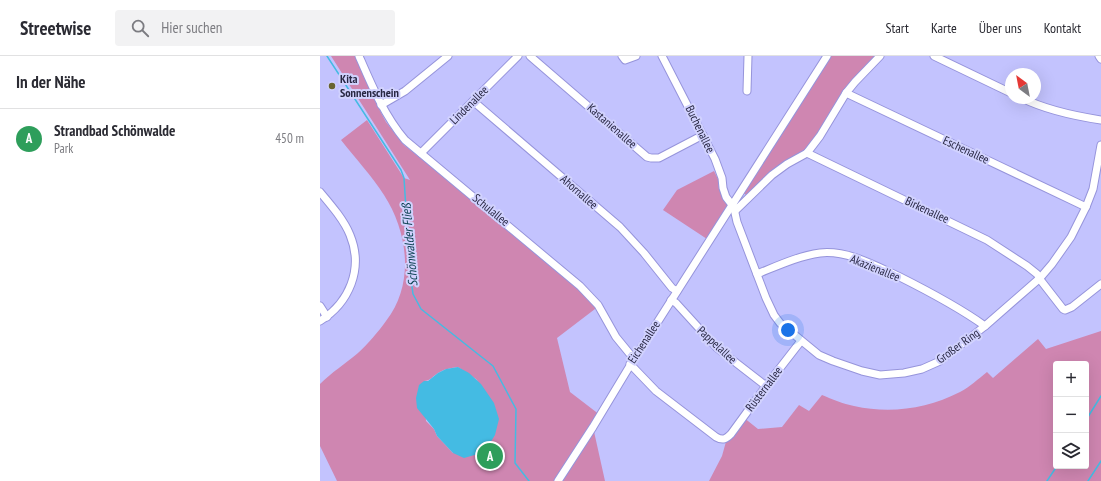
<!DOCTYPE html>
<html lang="de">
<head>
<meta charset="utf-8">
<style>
  :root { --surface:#fff; --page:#f2f2f3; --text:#2b2b33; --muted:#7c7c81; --line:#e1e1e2; --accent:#db2777 }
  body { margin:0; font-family:"PT Sans Narrow",sans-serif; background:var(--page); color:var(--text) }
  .controls { position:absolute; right:12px; bottom:12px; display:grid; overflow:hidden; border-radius:4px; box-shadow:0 4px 16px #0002 }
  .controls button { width:36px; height:36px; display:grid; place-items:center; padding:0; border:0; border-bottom:1px solid var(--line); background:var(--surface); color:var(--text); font:20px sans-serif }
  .compass { position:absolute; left:685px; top:12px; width:36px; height:36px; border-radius:50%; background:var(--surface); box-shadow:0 4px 16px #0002; rotate:328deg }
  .you { position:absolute; left:468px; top:274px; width:14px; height:14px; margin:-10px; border:3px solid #fff; border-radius:50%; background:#1a73e8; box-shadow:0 0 0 6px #1a73e833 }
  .badge { display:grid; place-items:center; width:26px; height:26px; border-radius:50%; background:var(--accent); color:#fff; font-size:13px; font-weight:700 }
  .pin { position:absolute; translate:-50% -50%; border:2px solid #fff; box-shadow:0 1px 4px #0006 }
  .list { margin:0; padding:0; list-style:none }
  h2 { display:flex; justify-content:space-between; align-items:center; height:52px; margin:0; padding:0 16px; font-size:17px }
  h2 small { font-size:13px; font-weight:400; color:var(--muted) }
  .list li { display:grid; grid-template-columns:26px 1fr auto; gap:12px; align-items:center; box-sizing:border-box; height:60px; padding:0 16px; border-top:1px solid var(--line) }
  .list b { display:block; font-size:15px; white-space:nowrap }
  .list p { margin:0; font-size:13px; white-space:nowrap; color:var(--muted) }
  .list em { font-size:13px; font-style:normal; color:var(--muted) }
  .icon { flex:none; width:22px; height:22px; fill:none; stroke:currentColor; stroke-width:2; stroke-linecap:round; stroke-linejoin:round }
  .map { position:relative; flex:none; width:781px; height:425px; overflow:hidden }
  header { display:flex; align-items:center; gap:24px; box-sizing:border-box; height:56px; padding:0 20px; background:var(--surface); border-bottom:1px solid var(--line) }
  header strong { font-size:19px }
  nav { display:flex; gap:22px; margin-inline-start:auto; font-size:14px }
  .search { width:280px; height:36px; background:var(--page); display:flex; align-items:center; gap:10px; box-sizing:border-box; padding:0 14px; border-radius:4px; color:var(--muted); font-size:15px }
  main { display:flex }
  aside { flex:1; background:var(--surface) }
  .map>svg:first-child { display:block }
</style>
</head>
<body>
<header>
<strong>Streetwise</strong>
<div class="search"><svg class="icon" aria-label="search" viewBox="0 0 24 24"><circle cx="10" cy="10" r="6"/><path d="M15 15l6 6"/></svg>Hier suchen</div>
<nav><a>Start</a><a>Karte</a><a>Über uns</a><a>Kontakt</a></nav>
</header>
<main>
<aside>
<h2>In der Nähe<small></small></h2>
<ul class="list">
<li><span class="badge" style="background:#2e9e5b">A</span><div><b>Strandbad Schönwalde</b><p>Park</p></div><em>450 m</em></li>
</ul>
</aside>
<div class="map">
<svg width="781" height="425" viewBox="0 0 781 425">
  <rect width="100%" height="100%" fill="#c3c3fe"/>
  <g fill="#cf86b1" fill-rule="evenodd">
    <path d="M11,0h24l22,49 9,17 18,23 20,16 83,62 91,82 -3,4 -38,29 13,54 30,23 -7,12 12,54h-268l-17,-35v-62c12,-12 25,-20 38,-31 10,-9 20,-21 28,-32 29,-37 22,-89 -2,-126 -12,-19 -29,-37 -43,-55l26,-20 37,58 6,2zM138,311l18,12 7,9 -30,65 -16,-17 -3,-7 -8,-8 -2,-40c6,0 9,-5 14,-8 6,-4 13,-5 20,-6z"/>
    <polygon points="511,0 557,0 489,91 428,140 423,137"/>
    <polygon points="394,115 398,123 399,133 408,150 387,183 343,154 357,134"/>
    <path d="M781,275v150h-392l13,-25 5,-18 16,-21 15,12 24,-2 17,-22 10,6 13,-16c10,4 21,9 32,11 36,8 73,3 106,-14 10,-5 18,-13 27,-20l6,6 45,-39 8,10zM755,306l-1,2h12v102h-30v-102h17z"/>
  </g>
  <polygon fill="#44bbe3" points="138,311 149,317 161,328 174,347 179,363 175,379 167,392 158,398 144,402 133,397 117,380 114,373 97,352 96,342 99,329 104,325 108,325 118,317 126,313"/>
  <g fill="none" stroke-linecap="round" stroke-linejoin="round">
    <g stroke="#44bbe3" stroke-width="1.5">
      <polyline points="7,0 81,114 84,122 90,217 93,238 101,253 173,310 196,353 195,407 209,425"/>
      <polyline points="766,364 781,340"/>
      <polyline points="727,425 737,410"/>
      <polyline points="768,425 781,405"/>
    </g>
    <defs>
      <g id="minor">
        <path d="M39,0c13,30 25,59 46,84l175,146 18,19 18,32 18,22"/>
        <polyline points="210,0 327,101 331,102 339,102 383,79"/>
        <polyline points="302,0 305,4 316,0"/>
        <polyline points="342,0 395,103 402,122 403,132 406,141 416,154 452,119 467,108 487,97 500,80 526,37 535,26 560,0"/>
        <polyline points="614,0 691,37"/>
        <polyline points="779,0 781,3"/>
        <polyline points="427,35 428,0"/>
        <polyline points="526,37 766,151"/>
        <path d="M702,42c24,12 53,18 79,22"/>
        <polyline points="153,45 300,171 324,197 352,232 357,235"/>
        <polyline points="61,49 85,35 128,0"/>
        <polyline points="101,97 198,0"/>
        <polyline points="487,97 667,184 707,210 717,218 722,226 743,253 745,254 752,251 781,228"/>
        <path d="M0,136c11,13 24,28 30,43 14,34 -1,68 -30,86"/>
        <polyline points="413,148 417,166 446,242 454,259 460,267 499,299 513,305 542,315 560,319 584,317 602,313 620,305 665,270 720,222 732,208 751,181 766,151 773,133 781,89"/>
        <path d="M437,218c20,-8 41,-18 63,-21 27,-3 54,12 78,23 30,15 59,30 87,50"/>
        <polyline points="351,244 356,247 397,292 446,330"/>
        <polyline points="0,250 7,261"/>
        <path d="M310,308l26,27 60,46c7,4 10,2 15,-3l35,-48 35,-45"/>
        <polyline points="238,425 273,371 314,303 507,0"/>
      </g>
    </defs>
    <use href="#minor" stroke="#9694db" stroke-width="9"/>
    <use href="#minor" stroke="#fff" stroke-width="7"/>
  </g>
  <circle fill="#686330" stroke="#d1d2fe" stroke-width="1.5" cx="12" cy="30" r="4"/>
  <g text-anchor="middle" stroke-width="4" stroke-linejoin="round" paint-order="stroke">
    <g font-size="12" font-weight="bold" fill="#282743" stroke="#d1d2fe" text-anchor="start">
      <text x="20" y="27">Kita<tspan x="20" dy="14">Sonnenschein</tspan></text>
    </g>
    <g font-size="12" fill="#282743" stroke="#d1d2fe">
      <text transform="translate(149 49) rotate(-45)" y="4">Lindenallee</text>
      <text transform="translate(292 70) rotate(41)" y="4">Kastanienallee</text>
      <text transform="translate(380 73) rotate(64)" y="4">Buchenallee</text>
      <text transform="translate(646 94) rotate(25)" y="4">Eschenallee</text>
      <text transform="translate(259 136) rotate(41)" y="4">Ahornallee</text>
      <text transform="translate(171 154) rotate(39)" y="4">Schulallee</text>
      <text transform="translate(607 154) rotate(25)" y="4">Birkenallee</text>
      <text transform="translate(555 212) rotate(22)" y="4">Akazienallee</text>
      <text transform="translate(324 286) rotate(-57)" y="4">Eichenallee</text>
      <text transform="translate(397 289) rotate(43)" y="4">Pappelallee</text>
      <text transform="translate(638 290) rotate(-36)" y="4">Großer Ring</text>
      <text transform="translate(444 333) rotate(-53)" y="4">Rüsternallee</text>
    </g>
    <g font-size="13" font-style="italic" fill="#093f4f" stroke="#d1d2fe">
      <text transform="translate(89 189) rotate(-95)" y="5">Schönwalder Fließ</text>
    </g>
  </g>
</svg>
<div class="controls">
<button>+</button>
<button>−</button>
<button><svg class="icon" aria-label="layers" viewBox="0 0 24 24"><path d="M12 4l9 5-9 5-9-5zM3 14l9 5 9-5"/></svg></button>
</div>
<svg class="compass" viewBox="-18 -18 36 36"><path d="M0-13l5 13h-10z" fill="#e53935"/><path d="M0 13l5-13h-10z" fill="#7c7c81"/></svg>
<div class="you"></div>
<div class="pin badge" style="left:170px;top:400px;background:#2e9e5b">A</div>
</div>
</main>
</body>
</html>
